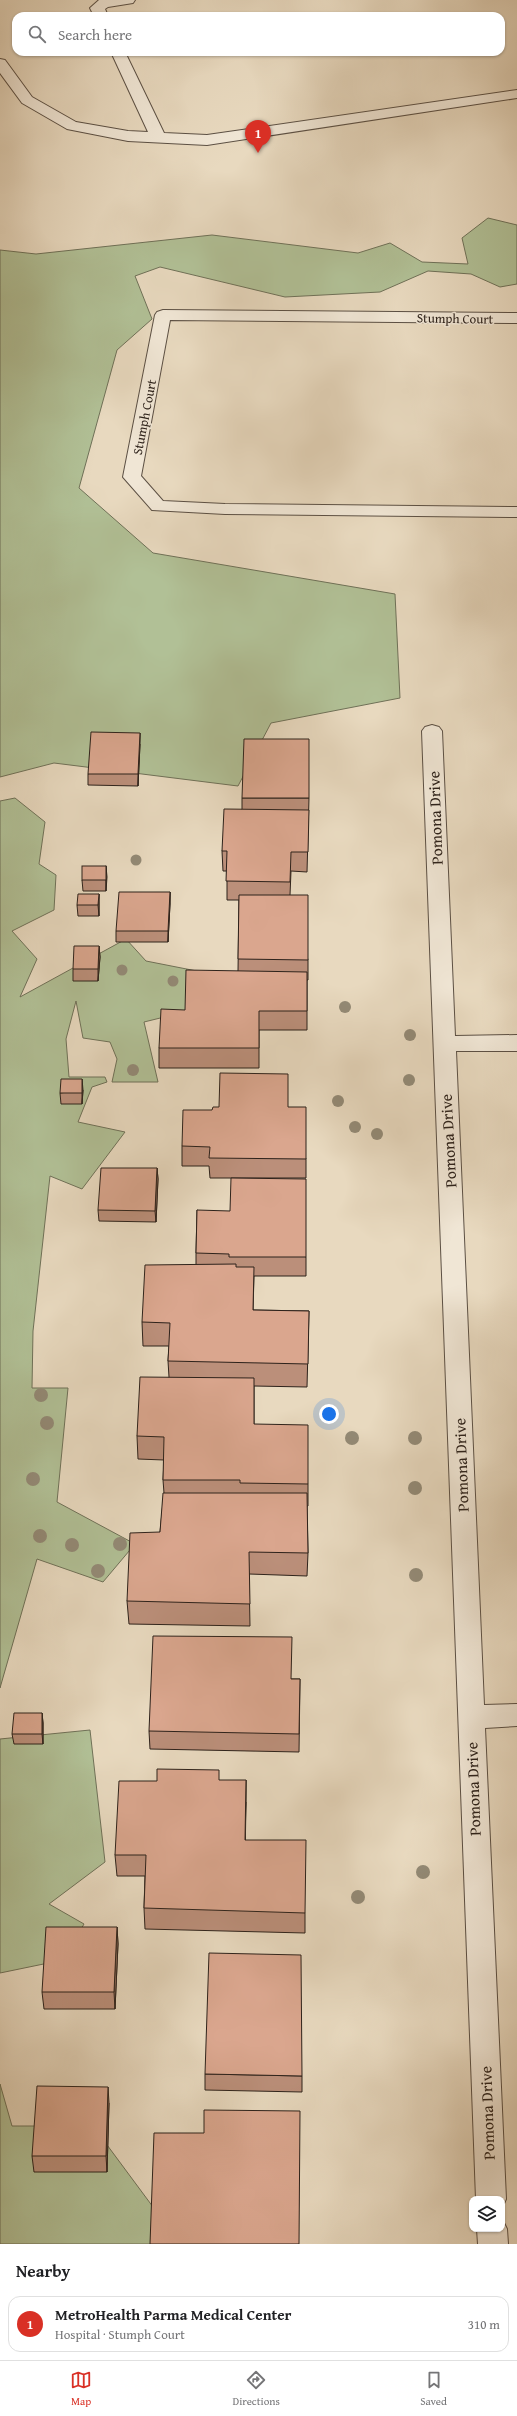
<!DOCTYPE html>
<html lang="en">
<head>
<meta charset="utf-8">
<style>
  :root { --surface:#fff; --page:#f2f2f2; --text:#202124; --muted:#757577; --line:#e0e0e0; --accent:#d93025 }
  body { margin:0; font-family:"Gentium Book Plus",serif; background:var(--page); color:var(--text) }
  .controls { position:absolute; right:12px; bottom:12px; display:grid; overflow:hidden; border-radius:8px; box-shadow:0 1px 3px #0004 }
  .controls button { width:36px; height:36px; display:grid; place-items:center; padding:0; border:0; border-bottom:1px solid var(--line); background:var(--surface); color:var(--text); font:20px sans-serif }
  .you { position:absolute; left:329px; top:1414px; width:14px; height:14px; margin:-10px; border:3px solid #fff; border-radius:50%; background:#1a73e8; box-shadow:0 0 0 6px #1a73e833 }
  .badge { display:grid; place-items:center; width:26px; height:26px; border-radius:50%; background:var(--accent); color:#fff; font-size:13px; font-weight:700 }
  .pin { position:absolute; translate:-50% -33px; filter:drop-shadow(0 1px 2px #0008) }
  .pin::after { content:''; position:absolute; top:21px; width:14px; height:12px; background:inherit; clip-path:polygon(0 0,100% 0,50% 100%) }
  .list { margin:0; padding:0; list-style:none }
  h2 { display:flex; justify-content:space-between; align-items:center; height:52px; margin:0; padding:0 16px; font-size:17px }
  h2 small { font-size:13px; font-weight:400; color:var(--muted) }
  .list li { display:grid; grid-template-columns:26px 1fr auto; gap:12px; align-items:center; box-sizing:border-box; height:56px; margin:0 8px 8px; padding:0 8px; border:1px solid var(--line); border-radius:12px }
  .list b { display:block; font-size:15px; white-space:nowrap }
  .list p { margin:0; font-size:13px; white-space:nowrap; color:var(--muted) }
  .list em { font-size:13px; font-style:normal; color:var(--muted) }
  .icon { flex:none; width:22px; height:22px; fill:none; stroke:currentColor; stroke-width:2; stroke-linecap:round; stroke-linejoin:round }
  .map { position:relative; flex:none; width:517px; height:2244px; overflow:hidden }
  .search { position:absolute; background:var(--surface); box-shadow:0 1px 3px #0004; left:12px; right:12px; top:12px; height:44px; display:flex; align-items:center; gap:10px; box-sizing:border-box; padding:0 14px; border-radius:12px; color:var(--muted); font-size:15px }
  .sheet { height:116px; background:var(--surface) }
  nav { display:flex; justify-content:space-around; align-items:center; box-sizing:border-box; height:56px; border-top:1px solid var(--line); background:var(--surface); font-size:11px; color:var(--muted) }
  nav a { display:grid; justify-items:center; gap:2px }
  nav .on { color:var(--accent) }
  .map>svg:first-child { display:block }
</style>
</head>
<body>
<div class="map">
<svg width="517" height="2244" viewBox="0 0 517 2244">
  <rect width="100%" height="100%" fill="#e8d9bf"/>
  <filter id="stains"><feTurbulence type="fractalNoise" baseFrequency=".005" numOctaves="4"/><feColorMatrix values="0 0 0 0 .2 0 0 0 0 .09 0 0 0 0 .02 0 0 0 .5 -.17"/></filter>
  <radialGradient id="worn" r=".72"><stop offset=".6" stop-color="#630" stop-opacity="0"/><stop offset="1" stop-color="#630" stop-opacity=".3"/></radialGradient>
  <g fill="#b1c096" stroke="#6f7158">
    <polygon points="488,218 517,225 517,284 500,287 471,274 428,271 380,292 285,297 160,267 135,276 152,319 117,350 79,488 153,553 395,594 400,698 271,723 238,786 54,763 0,777 0,250 36,254 212,235 358,253 390,243 422,262 468,264 462,238"/>
    <polygon points="15,798 45,822 39,864 56,875 54,910 12,931 37,959 20,997 126,939 146,961 217,975 201,1008 144,1022 158,1082 112,1082 117,1059 110,1042 83,1038 76,1001 66,1039 69,1077 105,1077 107,1082 92,1087 78,1122 125,1132 82,1189 50,1176 33,1331 32,1388 68,1388 57,1502 135,1544 103,1582 37,1559 0,1688 0,801"/>
    <polygon points="90,1730 105,1862 49,1904 84,1924 63,1960 0,1973 0,1739"/>
    <polygon points="0,2084 12,2126 93,2126 176,2238 160,2244 0,2244"/>
  </g>
  <g fill="none" stroke-linecap="round" stroke-linejoin="round">
    <defs>
      <g id="minor">
        <polygon points="99,0 135,0 133,3 108,7 105,9 108,16 94,16 90,8"/>
        <polygon points="111,52 125,52 164,133 207,135 517,90 517,98 207,145 128,141 67,129 22,103 0,73 0,59 5,60 32,97 76,122 128,131 148,132"/>
        <polygon points="163,310 517,313 517,323 170,320 141,476 163,501 225,504 517,507 517,517 225,514 152,510 123,477 155,315 157,312"/>
        <polygon points="432,725 439,727 442,731 455,1036 517,1035 517,1051 456,1051 484,1705 517,1704 517,1726 485,1728 506,2199 502,2208 502,2199 476,2199 422,731 425,727"/>
        <polygon points="502,2219 507,2229 508,2244 478,2244 477,2229 502,2229"/>
      </g>
    </defs>
    <use href="#minor" stroke="#5c5044" stroke-width="2"/>
    <use href="#minor" fill="#f0e6d5" fill-rule="evenodd"/>
  </g>
  <g fill="#938a76">
    <circle cx="136" cy="860" r="5.5"/>
    <circle cx="122" cy="970" r="5.5"/>
    <circle cx="173" cy="981" r="5.5"/>
    <circle cx="345" cy="1007" r="6"/>
    <circle cx="410" cy="1035" r="6"/>
    <circle cx="133" cy="1070" r="6"/>
    <circle cx="409" cy="1080" r="6"/>
    <circle cx="338" cy="1101" r="6"/>
    <circle cx="355" cy="1127" r="6"/>
    <circle cx="377" cy="1134" r="6"/>
    <circle cx="41" cy="1395" r="7"/>
    <circle cx="47" cy="1423" r="7"/>
    <circle cx="352" cy="1438" r="7"/>
    <circle cx="415" cy="1438" r="7"/>
    <circle cx="33" cy="1479" r="7"/>
    <circle cx="415" cy="1488" r="7"/>
    <circle cx="40" cy="1536" r="7"/>
    <circle cx="120" cy="1544" r="7"/>
    <circle cx="72" cy="1545" r="7"/>
    <circle cx="98" cy="1571" r="7"/>
    <circle cx="416" cy="1575" r="7"/>
    <circle cx="423" cy="1872" r="7"/>
    <circle cx="358" cy="1897" r="7"/>
  </g>
  <g fill="#bb8f7a" stroke="#2d221b">
    <polygon points="140,744 138,786 88,785 88,774"/>
    <polygon points="242,798 309,798 307,872 291,871 290,895 308,960 308,980 307,980 307,1030 259,1030 259,1068 159,1068 159,1048 185,1010 238,971 239,900 227,900 227,871 223,871 222,851 242,809"/>
    <polygon points="106,866 106,891 83,891 82,880"/>
    <polygon points="170,892 170,904 168,942 116,942 116,931"/>
    <polygon points="99,894 99,916 78,916 77,905"/>
    <polygon points="99,946 100,957 98,981 73,981 73,969"/>
    <polygon points="83,1090 82,1104 61,1104 60,1093"/>
    <polygon points="288,1107 306,1159 306,1178 210,1178 209,1166 182,1166 182,1146 212,1110"/>
    <polygon points="157,1168 158,1179 156,1222 99,1221 98,1210"/>
    <polygon points="197,1210 306,1257 306,1276 254,1276 253,1310 309,1311 307,1387 254,1386 254,1424 308,1484 308,1506 307,1506 308,1553 307,1576 249,1574 250,1626 129,1624 127,1601 160,1532 164,1493 163,1480 164,1460 138,1459 137,1436 169,1377 168,1361 169,1346 143,1346 142,1322 196,1265 196,1253"/>
    <polygon points="291,1679 300,1679 299,1752 150,1749 149,1731"/>
    <polygon points="42,1713 43,1723 43,1744 14,1744 12,1734"/>
    <polygon points="219,1780 246,1802 245,1840 305,1913 305,1933 145,1929 144,1908 145,1876 117,1876 115,1855 157,1781"/>
    <polygon points="117,1927 118,1944 115,2009 44,2009 42,1992"/>
    <polygon points="205,2074 302,2076 302,2092 205,2090"/>
    <polygon points="109,2103 107,2172 34,2172 32,2156"/>
  </g>
  <g fill="#997463" stroke="#2d221b">
    <polygon points="140,733 140,744 138,786 138,774"/>
    <polygon points="106,866 107,877 106,891"/>
    <polygon points="170,892 170,904 168,942 168,931"/>
    <polygon points="99,894 99,916 98,905"/>
    <polygon points="99,946 100,957 98,981 98,969"/>
    <polygon points="82,1079 83,1090 82,1104"/>
    <polygon points="157,1168 158,1179 156,1222 155,1211"/>
    <polygon points="42,1713 43,1723 43,1744 42,1734"/>
    <polygon points="246,1780 246,1802 245,1861 245,1840"/>
    <polygon points="117,1927 118,1944 115,2009 114,1992"/>
    <polygon points="108,2087 109,2103 107,2172 106,2156"/>
  </g>
  <g fill="#daa68e" stroke="#2d221b">
    <polygon points="91,732 140,733 138,774 88,774"/>
    <polygon points="244,739 309,739 309,798 242,798"/>
    <polygon points="224,809 309,810 308,852 291,852 290,882 226,881 227,851 222,851"/>
    <rect x="82" y="866" width="24" height="14"/>
    <polygon points="119,892 170,892 168,931 116,931"/>
    <polygon points="78,894 99,894 98,905 77,905"/>
    <polygon points="239,895 308,895 308,960 238,959"/>
    <polygon points="74,946 99,946 98,969 73,969"/>
    <polygon points="186,970 307,972 307,1011 259,1011 259,1048 159,1048 161,1009 185,1010"/>
    <polygon points="220,1073 288,1074 288,1107 306,1107 306,1159 209,1158 210,1147 182,1146 183,1110 212,1110 213,1107 219,1107"/>
    <polygon points="61,1079 82,1079 82,1093 60,1093"/>
    <polygon points="101,1168 157,1168 155,1211 98,1210"/>
    <polygon points="231,1178 306,1179 306,1257 229,1257 229,1254 196,1253 197,1210 230,1211"/>
    <polygon points="236,1264 236,1267 254,1267 253,1310 309,1311 308,1364 168,1361 170,1323 142,1322 145,1265"/>
    <polygon points="140,1377 254,1378 254,1424 308,1425 308,1484 240,1483 240,1480 163,1480 164,1437 137,1436"/>
    <polygon points="163,1493 307,1493 308,1553 249,1552 250,1604 127,1601 130,1533 160,1532"/>
    <polygon points="153,1636 292,1637 291,1679 300,1679 299,1734 149,1731"/>
    <polygon points="14,1713 42,1713 42,1734 12,1734"/>
    <polygon points="157,1769 219,1770 219,1780 246,1780 245,1840 306,1840 305,1913 144,1908 146,1855 115,1855 119,1781 157,1781"/>
    <polygon points="46,1927 117,1927 114,1992 42,1992"/>
    <polygon points="209,1953 301,1955 302,2076 205,2074"/>
    <polygon points="37,2086 108,2087 106,2156 32,2156"/>
    <polygon points="204,2110 300,2111 299,2244 150,2244 154,2133 204,2133"/>
  </g>
  <g text-anchor="middle" stroke-width="3" stroke-linejoin="round" paint-order="stroke">
    <g font-size="13" fill="#2d221b" stroke="#f0e6d5">
      <text transform="translate(455 318) rotate(1)" y="5">Stumph Court</text>
      <text transform="translate(144 417) rotate(-79)" y="5">Stumph Court</text>
    </g>
    <g font-size="16" fill="#2d221b" stroke="#f0e6d5">
      <text transform="translate(435 818) rotate(-92)" y="6">Pomona Drive</text>
      <text transform="translate(448 1141) rotate(-93)" y="6">Pomona Drive</text>
      <text transform="translate(461 1465) rotate(-92)" y="6">Pomona Drive</text>
      <text transform="translate(473 1789) rotate(-92)" y="6">Pomona Drive</text>
      <text transform="translate(487 2113) rotate(-92)" y="6">Pomona Drive</text>
    </g>
  </g>
  <rect width="100%" height="100%" filter="url(#stains)"/>
  <rect width="100%" height="100%" fill="url(#worn)"/>
</svg>
<div class="controls">
<button><svg class="icon" aria-label="layers" viewBox="0 0 24 24"><path d="M12 4l9 5-9 5-9-5zM3 14l9 5 9-5"/></svg></button>
</div>
<div class="you"></div>
<div class="pin badge" style="left:258px;top:153px">1</div>
<div class="search"><svg class="icon" aria-label="search" viewBox="0 0 24 24"><circle cx="10" cy="10" r="6"/><path d="M15 15l6 6"/></svg>Search here</div>
</div>
<section class="sheet">
<h2>Nearby<small></small></h2>
<ul class="list">
<li><span class="badge">1</span><div><b>MetroHealth Parma Medical Center</b><p>Hospital · Stumph Court</p></div><em>310 m</em></li>
</ul>
</section>
<nav>
<a class="on"><svg class="icon" aria-label="map" viewBox="0 0 24 24"><path d="M3 6l6-2 6 2 6-2v14l-6 2-6-2-6 2zM9 4v14M15 6v14"/></svg>Map</a>
<a><svg class="icon" aria-label="directions" viewBox="0 0 24 24"><path d="M12 3l9 9-9 9-9-9zM9 14v-3h6M13 9l2 2-2 2"/></svg>Directions</a>
<a><svg class="icon" aria-label="saved" viewBox="0 0 24 24"><path d="M7 4h10v16l-5-4-5 4z"/></svg>Saved</a>
</nav>
</body>
</html>
